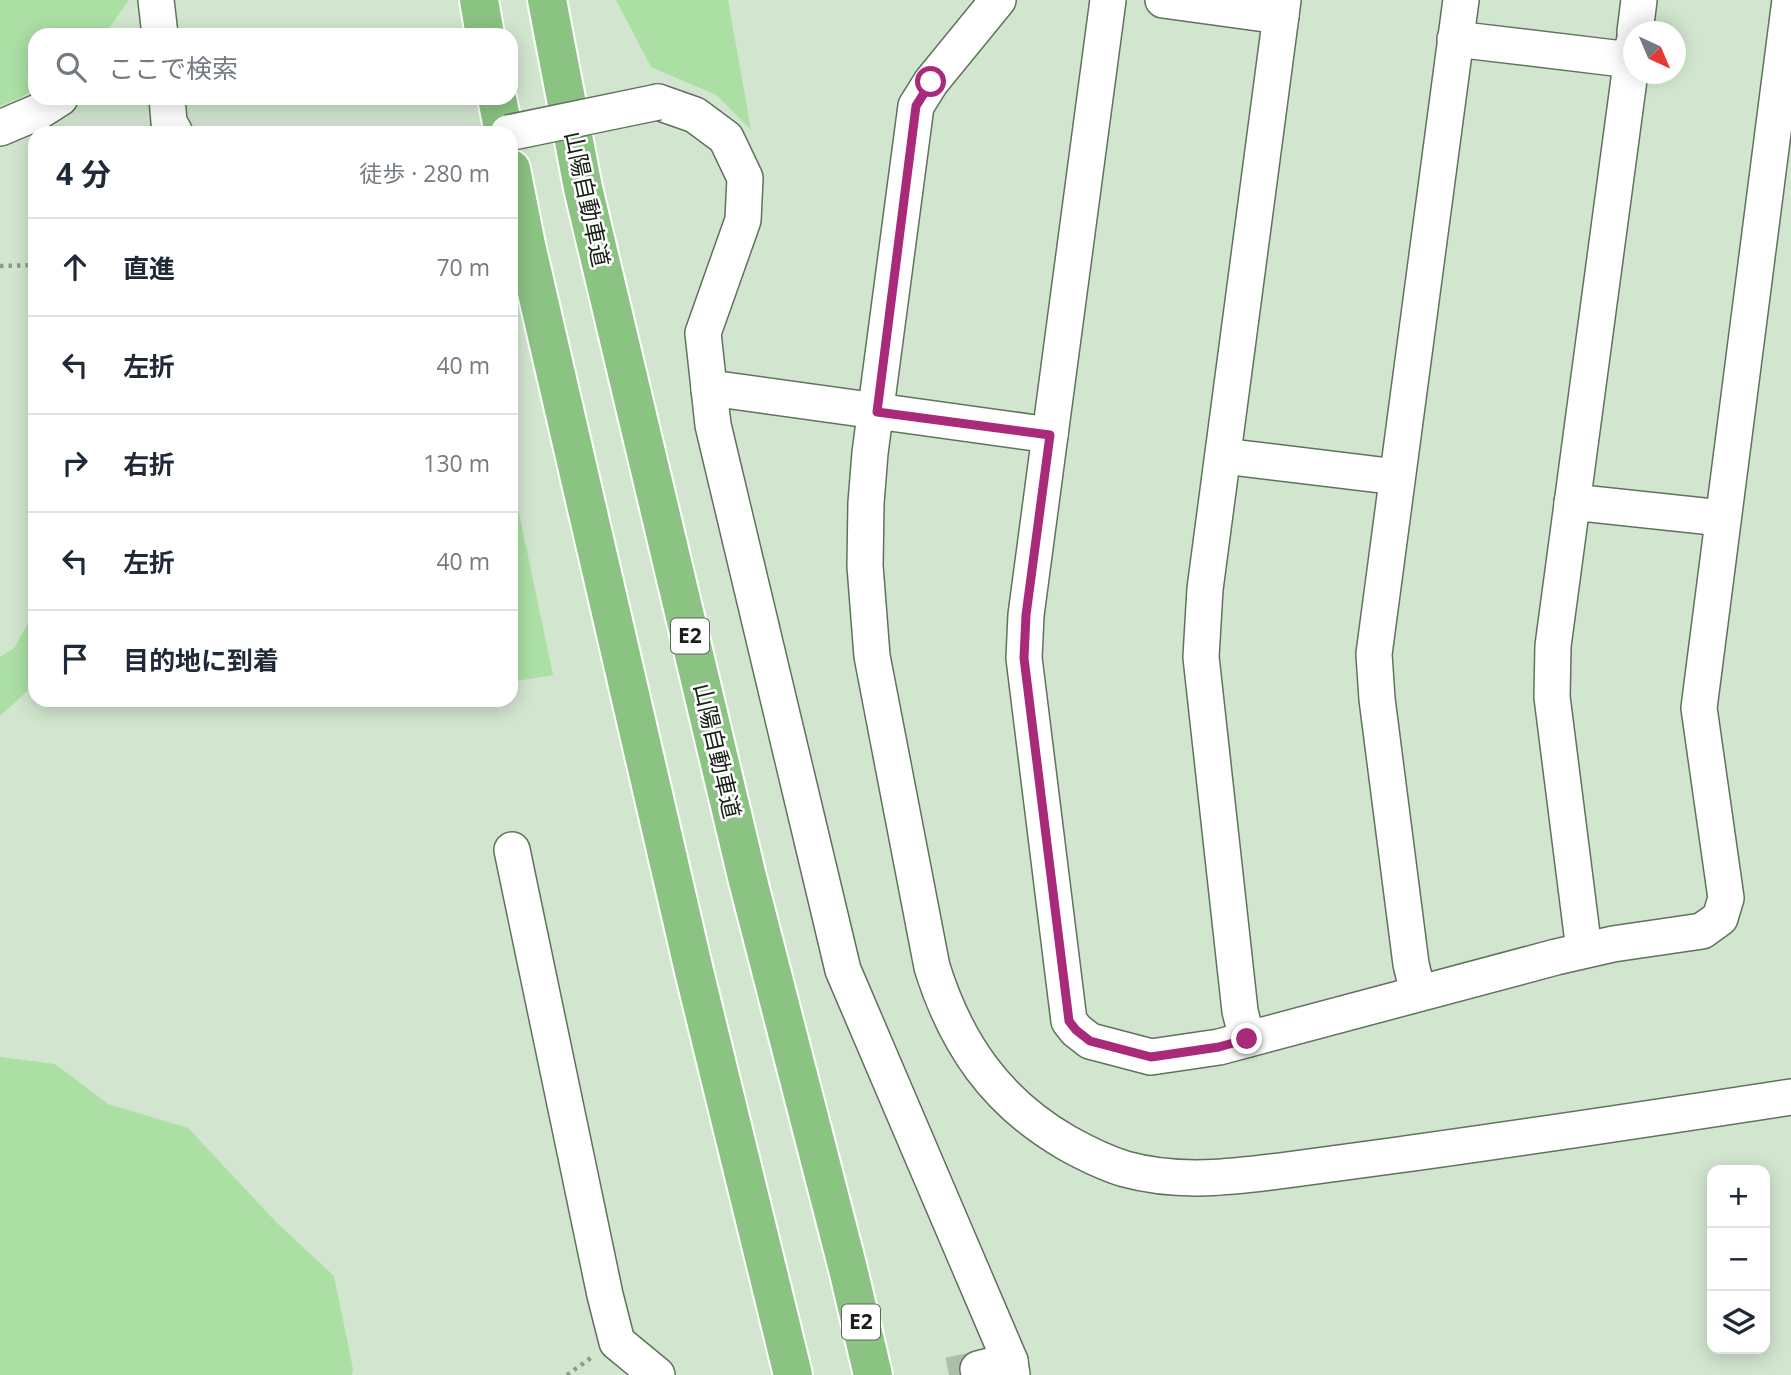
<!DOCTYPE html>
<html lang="ja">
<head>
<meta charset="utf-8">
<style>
  :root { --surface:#fff; --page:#f6f6f7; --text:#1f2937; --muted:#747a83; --line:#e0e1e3 }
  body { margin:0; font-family:"Open Sans","Noto Sans JP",sans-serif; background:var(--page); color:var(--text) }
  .controls { position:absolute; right:21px; bottom:21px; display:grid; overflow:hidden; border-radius:14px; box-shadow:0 4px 18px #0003 }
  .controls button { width:63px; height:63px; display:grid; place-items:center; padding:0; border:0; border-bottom:2px solid var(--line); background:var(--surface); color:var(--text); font:35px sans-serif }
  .compass { position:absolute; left:1623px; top:21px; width:63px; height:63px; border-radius:50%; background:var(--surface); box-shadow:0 4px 18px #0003; rotate:136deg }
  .stop { position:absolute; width:21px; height:21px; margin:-16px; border:5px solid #a92a7a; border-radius:50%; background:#fff }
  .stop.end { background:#a92a7a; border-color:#fff; box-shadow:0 2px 7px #0008 }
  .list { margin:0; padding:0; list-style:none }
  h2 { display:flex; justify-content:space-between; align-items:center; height:91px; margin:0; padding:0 28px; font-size:30px }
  h2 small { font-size:23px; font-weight:400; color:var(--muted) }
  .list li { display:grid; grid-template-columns:46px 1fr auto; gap:21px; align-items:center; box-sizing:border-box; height:98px; padding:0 28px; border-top:2px solid var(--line) }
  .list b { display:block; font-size:26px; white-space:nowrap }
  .list em { font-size:23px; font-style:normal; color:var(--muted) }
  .icon { flex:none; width:38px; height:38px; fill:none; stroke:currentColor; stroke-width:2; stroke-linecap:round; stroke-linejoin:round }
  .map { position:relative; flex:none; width:1791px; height:1375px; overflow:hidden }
  .search { position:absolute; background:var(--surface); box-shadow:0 4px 18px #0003; left:28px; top:28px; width:490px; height:77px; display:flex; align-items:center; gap:18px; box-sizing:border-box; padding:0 24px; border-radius:21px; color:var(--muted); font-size:26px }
  .panel { position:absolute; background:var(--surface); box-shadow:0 4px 18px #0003; left:28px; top:126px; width:490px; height:581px; border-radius:21px }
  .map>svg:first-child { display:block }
</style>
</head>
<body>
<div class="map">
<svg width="1791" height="1375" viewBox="0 0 1791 1375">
  <rect width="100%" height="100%" fill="#d2e6cf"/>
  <g fill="#abdfa4">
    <polygon points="0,0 129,0 104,35 35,35 35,88 22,97 0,106"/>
    <polygon points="616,0 728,0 751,130 716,95 651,67"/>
    <polygon points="511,475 553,675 511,682"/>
    <polygon points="35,611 35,684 0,716 0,657 14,648"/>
    <polygon points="0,1057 55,1064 108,1104 188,1128 277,1223 334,1276 353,1369 352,1375 0,1375"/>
  </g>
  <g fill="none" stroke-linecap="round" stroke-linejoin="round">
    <polyline stroke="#adbeaa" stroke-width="35" stroke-dasharray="35 18" stroke-linecap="butt" points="949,1375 978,1369"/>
    <defs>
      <g id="minor">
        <polyline points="156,0 160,35"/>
        <path d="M998,0l-67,82 -15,24 -46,347 -4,50 -1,63 7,90 60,311c24,77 64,135 135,176 18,10 38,20 58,26 54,15 108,8 162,1 37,-5 74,-10 111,-15 131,-18 262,-38 393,-58"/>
        <polyline points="1108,0 1026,615 1024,658 1069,1021 1076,1030 1090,1041 1151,1057 1219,1047 1556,957 1613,944 1702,931 1720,918 1726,898 1699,708 1790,0"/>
        <polyline points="1163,0 1281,16"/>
        <polyline points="1635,32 1639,0"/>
        <polyline points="1455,39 1631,60"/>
        <polyline points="167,98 169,122 175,133"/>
        <polyline points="658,102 695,115 726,138 745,178 743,220 703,333 713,425 843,970 1010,1361 1012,1375"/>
        <polyline points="0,128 38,112 60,98"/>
        <polyline points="709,390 725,390 1050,435"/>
        <polyline points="1223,456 1397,477"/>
        <polyline points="1572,502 1722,518"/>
        <polyline points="512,850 605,1295 617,1342 657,1375"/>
        <polyline points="1584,950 1552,697 1553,646 1634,42"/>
        <polyline points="1418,993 1411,964 1377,699 1374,654 1461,0"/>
        <polyline points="1247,1039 1240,1011 1201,657 1205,589 1283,0"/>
        <polyline points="978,1369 1010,1361"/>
      </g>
      <g id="motorway">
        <polyline points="479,0 485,35"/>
        <polyline points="547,0 583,188 747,877 848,1269 873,1375"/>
        <polyline points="497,98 504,133"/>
        <polyline points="511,169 526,245 694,971 793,1375"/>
      </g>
    </defs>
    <use href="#minor" stroke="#60725e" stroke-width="38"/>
    <use href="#motorway" stroke="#fff" stroke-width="42"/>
    <g stroke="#8c9c8a" stroke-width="4.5" stroke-dasharray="3.5 5" stroke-linecap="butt">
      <polyline points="0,266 35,265"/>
      <polyline points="567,1375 592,1357"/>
    </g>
    <use href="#minor" stroke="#fff" stroke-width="35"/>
    <use href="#motorway" stroke="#8bc383" stroke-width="38"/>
    <defs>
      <polyline id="minor-bridge" points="508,133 658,102"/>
    </defs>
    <use href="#minor-bridge" stroke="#60725e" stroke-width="38" stroke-linecap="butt"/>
    <use href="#minor-bridge" stroke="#fff" stroke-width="35"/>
  </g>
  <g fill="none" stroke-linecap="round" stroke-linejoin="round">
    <polyline stroke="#a92a7a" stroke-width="9" points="931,82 916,106 877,412 1050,435 1026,615 1024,658 1069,1021 1076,1030 1090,1041 1151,1057 1219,1047 1247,1039"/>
  </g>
  <g text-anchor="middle" stroke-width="5" stroke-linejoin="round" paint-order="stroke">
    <g fill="#fff" stroke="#5d635d" stroke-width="2">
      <rect x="671" y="618.5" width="38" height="35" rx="5"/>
      <rect x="842" y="1304.5" width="38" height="35" rx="5"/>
    </g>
    <g font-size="21" font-weight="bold" fill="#182017">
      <text x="690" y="643">E2</text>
      <text x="861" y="1329">E2</text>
    </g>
    <g font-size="23" fill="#182017" stroke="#fff">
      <text transform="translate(587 199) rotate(78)" y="8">山陽自動車道</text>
      <text transform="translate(717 751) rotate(77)" y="8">山陽自動車道</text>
    </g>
  </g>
</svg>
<div class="controls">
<button>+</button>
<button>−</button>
<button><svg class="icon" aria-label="layers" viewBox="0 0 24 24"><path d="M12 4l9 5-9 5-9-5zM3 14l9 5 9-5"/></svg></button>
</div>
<svg class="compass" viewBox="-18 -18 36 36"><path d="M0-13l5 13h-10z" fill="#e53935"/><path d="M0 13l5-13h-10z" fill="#747a83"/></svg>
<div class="stop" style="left:931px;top:82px"></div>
<div class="stop end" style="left:1247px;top:1039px"></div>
<div class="search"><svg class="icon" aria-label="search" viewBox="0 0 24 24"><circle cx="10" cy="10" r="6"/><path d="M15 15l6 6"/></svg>ここで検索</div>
<section class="panel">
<h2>4 分<small>徒歩 · 280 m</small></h2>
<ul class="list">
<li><svg class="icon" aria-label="ahead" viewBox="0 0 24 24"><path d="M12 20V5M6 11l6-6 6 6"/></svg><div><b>直進</b></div><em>70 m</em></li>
<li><svg class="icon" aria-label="left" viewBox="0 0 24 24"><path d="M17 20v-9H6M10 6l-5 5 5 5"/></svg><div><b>左折</b></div><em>40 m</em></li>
<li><svg class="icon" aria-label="right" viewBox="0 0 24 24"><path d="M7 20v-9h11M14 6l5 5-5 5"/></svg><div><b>右折</b></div><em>130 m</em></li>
<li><svg class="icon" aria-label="left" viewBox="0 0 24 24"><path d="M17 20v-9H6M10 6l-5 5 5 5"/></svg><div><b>左折</b></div><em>40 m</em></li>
<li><svg class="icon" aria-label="arrive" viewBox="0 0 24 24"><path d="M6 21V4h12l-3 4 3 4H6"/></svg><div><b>目的地に到着</b></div></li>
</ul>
</section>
</div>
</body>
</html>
